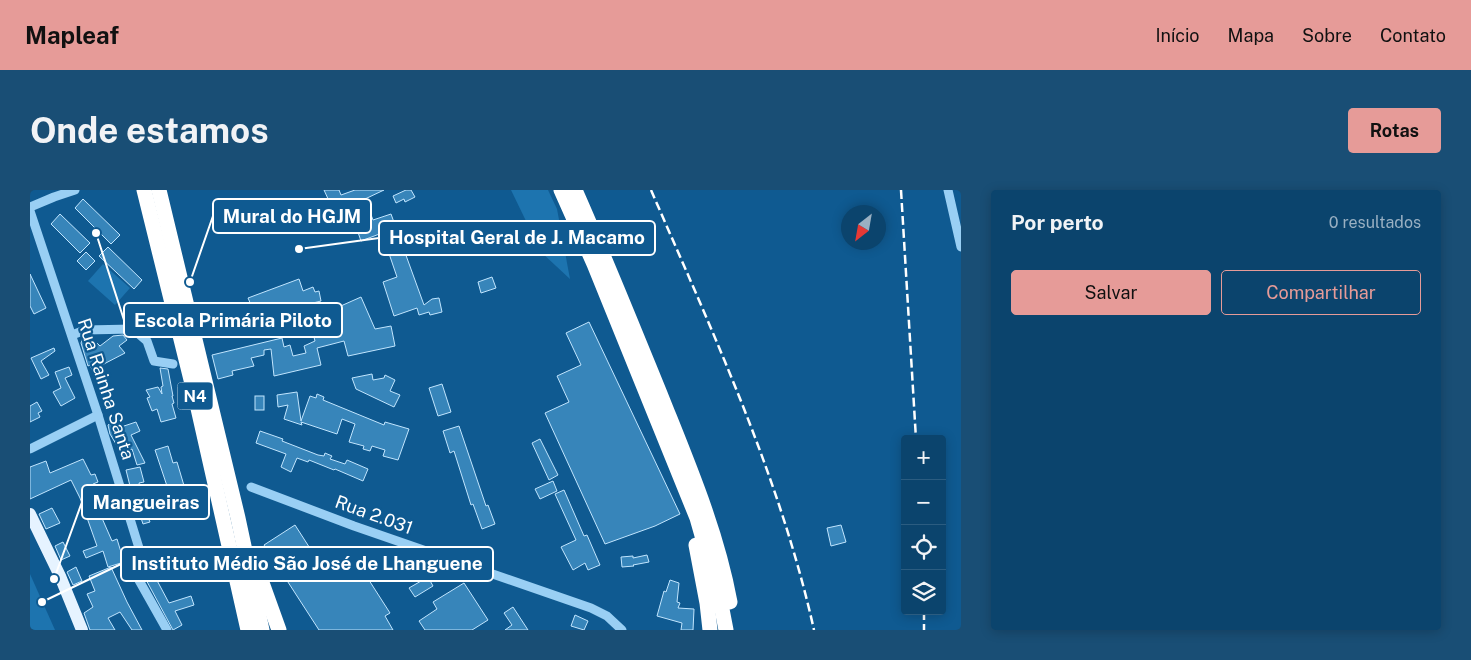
<!DOCTYPE html>
<html lang="pt">
<head>
<meta charset="utf-8">
<style>
  :root { --surface:#0b446d; --page:#194e75; --text:#f1f3f6; --muted:#9ab0c2; --line:#2b5c80; --accent:#e69b98 }
  body { margin:0; font-family:"Public Sans",sans-serif; background:var(--page); color:var(--text) }
  .controls { position:absolute; right:15px; bottom:15px; display:grid; overflow:hidden; border-radius:5px; box-shadow:0 2px 12px #0003 }
  .controls button { width:45px; height:45px; display:grid; place-items:center; padding:0; border:0; border-bottom:1px solid var(--line); background:var(--surface); color:var(--text); font:25px sans-serif }
  .compass { position:absolute; left:811px; top:15px; width:45px; height:45px; border-radius:50%; background:var(--surface); box-shadow:0 2px 12px #0003; rotate:211deg }
  .list { margin:0; padding:0; list-style:none }
  h2 { display:flex; justify-content:space-between; align-items:center; height:65px; margin:0; padding:0 20px; font-size:21px }
  h2 small { font-size:16px; font-weight:400; color:var(--muted) }
  .actions { display:flex; gap:10px; padding:15px 20px }
  .actions a { flex:1; padding:11px 0; border:1px solid var(--accent); border-radius:5px; text-align:center; font-size:18px; color:var(--accent) }
  .actions .main { background:var(--accent); color:#111 }
  .icon { flex:none; width:28px; height:28px; fill:none; stroke:currentColor; stroke-width:2; stroke-linecap:round; stroke-linejoin:round }
  .map { position:relative; flex:none; width:931px; height:440px; overflow:hidden; border-radius:5px }
  header { display:flex; align-items:center; gap:30px; box-sizing:border-box; height:70px; padding:0 25px; background:var(--accent); color:#111 }
  header strong { font-size:24px }
  nav { display:flex; gap:28px; margin-inline-start:auto; font-size:18px }
  .intro { display:flex; align-items:center; justify-content:space-between; box-sizing:border-box; height:120px; padding:0 30px }
  h1 { margin:0; font-size:35px }
  .button { padding:12px 22px; border-radius:5px; background:var(--accent); color:#111; font-size:18px; font-weight:700 }
  main { display:flex; gap:30px; padding:0 30px }
  aside { flex:1; background:var(--surface); border-radius:5px; box-shadow:0 2px 12px #0003 }
  .map>svg:first-child { display:block }
</style>
</head>
<body>
<header>
<strong>Mapleaf</strong>
<nav><a>Início</a><a>Mapa</a><a>Sobre</a><a>Contato</a></nav>
</header>
<div class="intro"><h1>Onde estamos</h1><a class="button">Rotas</a></div>
<main>
<div class="map">
<svg width="931" height="440" viewBox="0 0 931 440">
  <rect width="100%" height="100%" fill="#0f5a91"/>
  <g fill="#1d74af">
    <polygon points="481,0 518,0 527,19 540,89 511,62"/>
    <polygon points="73,74 100,98 85,115 58,91"/>
    <polygon points="0,384 25,440 0,440"/>
  </g>
  <g fill="#3785ba" stroke="#c1e5fe">
    <polygon points="294,0 309,0 311,5 325,0 354,0 335,9 343,30 361,24 394,115 402,109 409,108 412,122 400,125 399,122 389,125 387,118 364,126 353,92 367,87 352,43 331,51 321,22 295,32 287,23 293,19 291,14 299,11"/>
    <polygon points="376,0 381,0 385,7 375,12 374,9 366,13 363,6"/>
    <polygon points="53,9 90,45 81,54 45,18"/>
    <polygon points="30,24 60,53 50,63 21,34"/>
    <polygon points="78,57 112,90 104,99 69,66"/>
    <polygon points="56,62 65,71 56,80 47,71"/>
    <polygon points="0,84 16,118 4,124 0,116"/>
    <polygon points="462,87 466,98 451,103 448,92"/>
    <polygon points="269,89 273,101 283,97 285,102 289,101 291,111 271,116 241,129 242,136 232,140 218,108"/>
    <polygon points="331,107 345,139 361,136 365,156 318,166 314,151 287,158 291,175 244,186 241,159 234,160 234,165 221,168 224,176 202,181 203,185 188,189 182,165 252,148 254,157 260,155 263,166 276,163 274,156 285,151 281,136 293,133 292,129 305,122 304,119"/>
    <polygon points="559,132 650,324 625,336 575,354 515,223 539,212 527,186 551,175 536,143"/>
    <polygon points="93,145 97,150 89,156 95,163 70,176 71,179 63,182 60,175 58,176 51,153 53,148 57,154 61,151 64,156 67,153 70,156 83,146"/>
    <polygon points="24,158 25,161 11,171 19,185 11,189 1,168"/>
    <polygon points="39,177 42,185 35,188 45,208 31,216 23,202 31,198 25,182"/>
    <polygon points="130,178 138,179 143,206 142,206 144,213 142,214 146,228 131,232 127,219 122,221 117,208 120,207 116,200 128,197 132,204 131,197 133,196"/>
    <polygon points="342,184 343,190 354,188 355,185 365,190 360,201 370,205 364,217 326,199 322,188"/>
    <polygon points="412,194 421,222 408,226 399,198"/>
    <polygon points="267,202 271,231 280,206 286,208 287,204 294,207 293,210 354,235 355,232 379,239 368,270 353,266 355,260 342,256 340,261 333,259 334,256 319,252 325,234 312,229 307,244 271,232 272,235 254,229 258,215 248,217 247,205"/>
    <rect x="225" y="206" width="9" height="14"/>
    <polygon points="7,212 12,221 8,223 10,227 0,232 0,216"/>
    <polygon points="82,232 85,239 106,232 110,241 101,245 115,273 107,275 102,259 92,264 80,244 78,235"/>
    <polygon points="429,236 456,316 458,315 465,334 452,339 443,314 441,315 424,261 420,263 413,241"/>
    <polygon points="230,241 253,249 252,251 288,265 294,266 295,263 302,266 300,269 315,274 317,270 338,279 333,291 305,279 304,280 279,270 278,272 267,268 261,282 251,277 256,264 226,253"/>
    <polygon points="510,249 528,285 519,290 502,253"/>
    <polygon points="138,256 143,273 147,272 155,299 160,297 164,312 148,317 140,295 137,296 125,260"/>
    <polygon points="53,269 61,285 65,284 68,292 63,294 71,318 68,319 82,351 87,349 94,372 78,377 73,361 56,368 53,361 67,356 50,308 41,290 0,309 0,277 16,271 20,283"/>
    <polygon points="110,277 114,292 109,293 113,310 121,308 125,323 117,325 120,332 113,334 106,313 103,314 99,304 97,296 100,296 96,280"/>
    <polygon points="523,291 527,301 510,309 505,299"/>
    <polygon points="534,300 554,346 557,345 570,375 558,380 555,373 543,380 531,357 546,350 525,304"/>
    <polygon points="22,318 30,333 16,339 9,324"/>
    <polygon points="265,335 292,377 319,359 360,423 355,426 363,440 289,440 234,355"/>
    <polygon points="811,335 816,352 801,356 797,338"/>
    <polygon points="33,352 40,366 31,370 25,356"/>
    <polygon points="617,365 619,372 603,375 604,376 592,377 591,367 603,366 603,368"/>
    <polygon points="46,377 52,391 43,395 37,382"/>
    <polygon points="81,377 97,412 112,440 102,440 90,422 78,428 85,440 60,440 54,423 63,417 57,404 65,401 59,386"/>
    <polygon points="122,381 139,413 161,406 164,415 145,421 152,435 143,440 114,386"/>
    <polygon points="398,387 403,396 385,407 379,398"/>
    <polygon points="640,390 649,393 647,412 650,413 648,418 664,419 663,440 651,440 652,433 627,426 634,401 636,402"/>
    <polygon points="434,393 458,430 442,440 395,440 389,431 407,419 403,412"/>
    <polygon points="483,417 498,440 475,440 482,435 474,423"/>
    <polygon points="545,425 558,431 554,440 541,436"/>
  </g>
  <g fill="none" stroke-linecap="round" stroke-linejoin="round">
    <g stroke="#99cff4" stroke-width="9">
      <polyline points="918,0 931,57"/>
      <polyline points="0,17 24,7 45,0"/>
      <path d="M0,21l68,204 41,133c1,10 -4,17 -3,27l31,55"/>
      <polyline points="42,145 55,140 103,139 117,151 124,171 143,174"/>
      <polyline points="0,259 68,225"/>
      <polyline points="221,297 324,336 561,418 577,426 592,440"/>
    </g>
    <polyline stroke="#e6f3ff" stroke-width="12" points="0,324 30,386 52,440"/>
    <g stroke="#fff" stroke-width="15">
      <polyline points="114,0 167,214 218,440"/>
      <polyline points="129,0 208,328 232,440"/>
      <polyline points="531,0 564,74 667,328 690,409 696,440"/>
      <path d="M545,0c31,70 59,140 88,211 26,65 54,131 67,201"/>
      <polyline points="666,355 677,413 680,440"/>
      <polyline points="226,376 249,440"/>
    </g>
    <g stroke="#fff" stroke-width="2.5" stroke-dasharray="9 4" stroke-linecap="butt">
      <path d="M621,0c62,143 129,287 163,440"/>
      <polyline points="871,0 886,249"/>
      <polyline points="894,421 894,440"/>
    </g>
  </g>
  <g text-anchor="middle" stroke-width="4.5" stroke-linejoin="round" paint-order="stroke">
    <rect fill="#0f5a91" stroke="#b7cede" stroke-width="1" x="147.5" y="192.5" width="35" height="27" rx="4"/>
    <g font-size="16" font-weight="bold" fill="#fff">
      <text x="165" y="212">N4</text>
    </g>
    <g font-size="18" fill="#fff" stroke="#0f5a91">
      <text transform="translate(76 199) rotate(72)" y="6">Rua Rainha Santa</text>
      <text transform="translate(344 325) rotate(20)" y="6">Rua 2.031</text>
    </g>
  </g>
  <path fill="none" stroke="#fff" stroke-width="2" d="M160 92L183 26M269 59L349 48M66 43L94 130M24 389L52 312M12 412L91 374"/>
  <g fill="#fff" stroke="#0f5a91" stroke-width="2">
    <circle cx="160" cy="92" r="5"/>
    <circle cx="269" cy="59" r="5"/>
    <circle cx="66" cy="43" r="5"/>
    <circle cx="24" cy="389" r="5"/>
    <circle cx="12" cy="412" r="5"/>
  </g>
  <g fill="#0f5a91" stroke="#fff" stroke-width="2">
    <rect x="183" y="9" width="158" height="34" rx="5"/>
    <rect x="349" y="31" width="276" height="34" rx="5"/>
    <rect x="94" y="113" width="218" height="34" rx="5"/>
    <rect x="52" y="295" width="127" height="34" rx="5"/>
    <rect x="91" y="357" width="372" height="34" rx="5"/>
  </g>
  <g font-size="19" text-anchor="middle" font-weight="bold" fill="#fff">
    <text x="262" y="33">Mural do HGJM</text>
    <text x="487" y="54">Hospital Geral de J. Macamo</text>
    <text x="203" y="137">Escola Primária Piloto</text>
    <text x="116" y="319">Mangueiras</text>
    <text x="277" y="380">Instituto Médio São José de Lhanguene</text>
  </g>
</svg>
<div class="controls">
<button>+</button>
<button>−</button>
<button><svg class="icon" aria-label="locate" viewBox="0 0 24 24"><circle cx="12" cy="12" r="6"/><path d="M12 2v4M12 18v4M2 12h4M18 12h4"/></svg></button>
<button><svg class="icon" aria-label="layers" viewBox="0 0 24 24"><path d="M12 4l9 5-9 5-9-5zM3 14l9 5 9-5"/></svg></button>
</div>
<svg class="compass" viewBox="-18 -18 36 36"><path d="M0-13l5 13h-10z" fill="#e53935"/><path d="M0 13l5-13h-10z" fill="#9ab0c2"/></svg>
</div>
<aside>
<h2>Por perto<small>0 resultados</small></h2>
<ul class="list">
</ul>
<div class="actions"><a class="main">Salvar</a><a>Compartilhar</a></div>
</aside>
</main>
</body>
</html>
